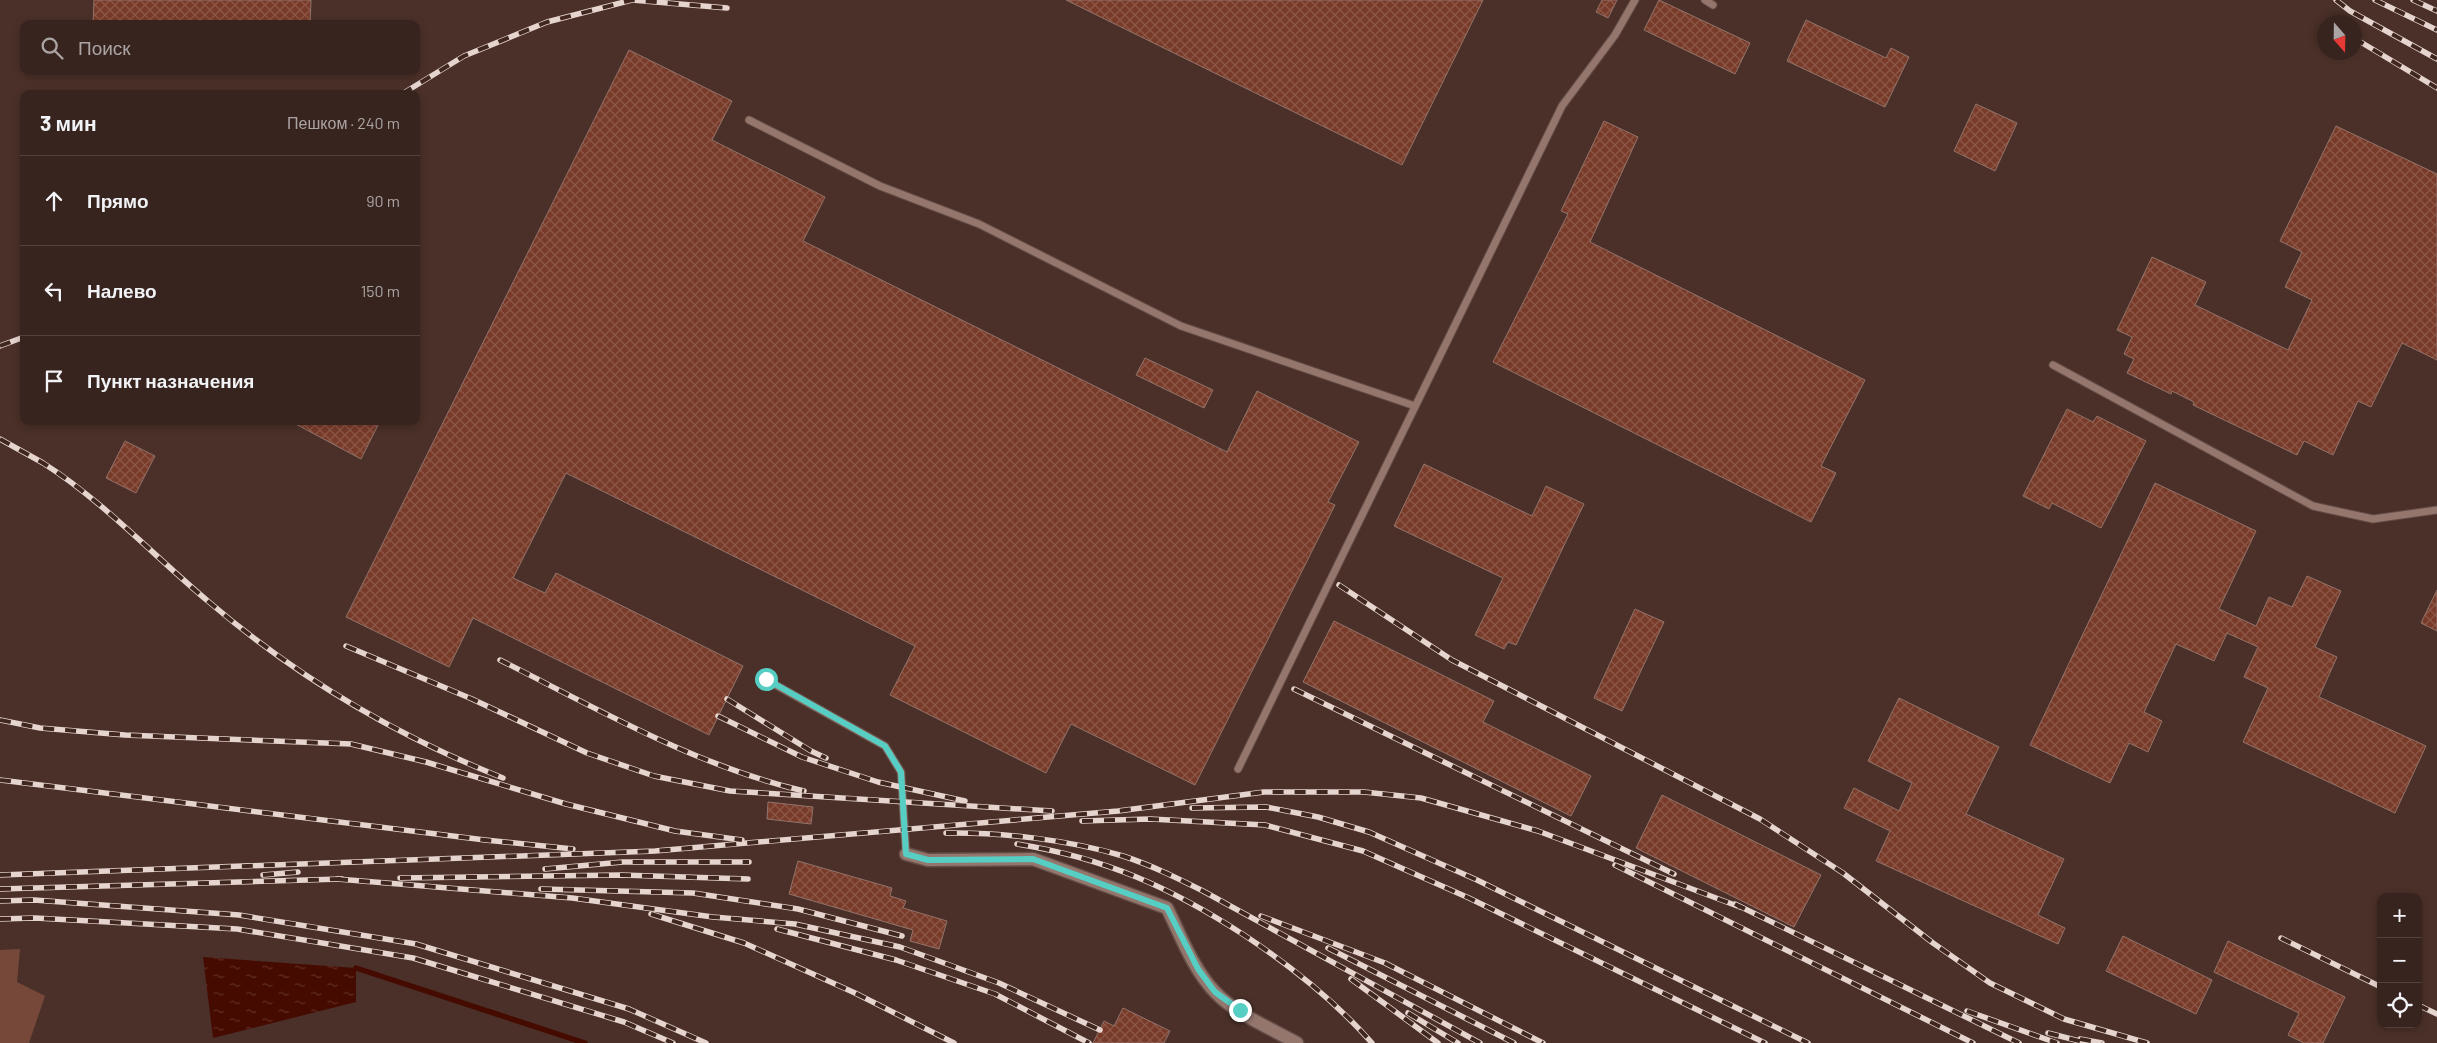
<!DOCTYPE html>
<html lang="ru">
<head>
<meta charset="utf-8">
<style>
  :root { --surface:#38241e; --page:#43302b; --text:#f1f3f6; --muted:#aba4a4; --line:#52413c }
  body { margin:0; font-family:Barlow,sans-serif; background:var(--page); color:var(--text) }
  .controls { position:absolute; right:15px; bottom:15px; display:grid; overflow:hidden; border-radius:10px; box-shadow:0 2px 8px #0003 }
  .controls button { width:45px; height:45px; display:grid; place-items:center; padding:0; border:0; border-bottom:1px solid var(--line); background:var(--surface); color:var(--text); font:25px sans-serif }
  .compass { position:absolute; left:2317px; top:15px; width:45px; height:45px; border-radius:50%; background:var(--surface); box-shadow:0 2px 8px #0003; rotate:160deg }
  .stop { position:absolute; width:15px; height:15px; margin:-11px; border:4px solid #56cec3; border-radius:50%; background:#fff }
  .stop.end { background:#56cec3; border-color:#fff; box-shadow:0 1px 5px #0008 }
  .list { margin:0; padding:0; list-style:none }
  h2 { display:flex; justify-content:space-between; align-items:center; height:65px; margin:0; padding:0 20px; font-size:21px }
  h2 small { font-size:16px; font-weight:400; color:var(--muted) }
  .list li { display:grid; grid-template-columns:32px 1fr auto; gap:15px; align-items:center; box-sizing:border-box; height:90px; padding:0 20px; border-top:1px solid var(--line) }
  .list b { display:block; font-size:19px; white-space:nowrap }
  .list em { font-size:16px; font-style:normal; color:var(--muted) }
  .icon { flex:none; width:28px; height:28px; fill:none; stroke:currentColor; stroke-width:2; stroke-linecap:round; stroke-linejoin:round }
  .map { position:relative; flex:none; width:2437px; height:1043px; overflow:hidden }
  .search { position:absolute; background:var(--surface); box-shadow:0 2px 8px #0003; left:20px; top:20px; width:400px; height:55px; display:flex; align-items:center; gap:12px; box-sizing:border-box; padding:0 18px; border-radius:10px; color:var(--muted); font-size:19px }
  .panel { position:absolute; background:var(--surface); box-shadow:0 2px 8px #0003; left:20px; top:90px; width:400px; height:335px; border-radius:10px }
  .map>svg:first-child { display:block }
</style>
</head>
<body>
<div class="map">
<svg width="2437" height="1043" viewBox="0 0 2437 1043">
  <defs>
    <pattern id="water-ripples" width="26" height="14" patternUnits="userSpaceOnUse" patternTransform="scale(1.25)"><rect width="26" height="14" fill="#460b00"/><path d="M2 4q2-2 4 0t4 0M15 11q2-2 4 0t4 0" fill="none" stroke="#612f25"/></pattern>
    <pattern id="building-cross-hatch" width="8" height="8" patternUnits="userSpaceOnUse" patternTransform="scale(1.25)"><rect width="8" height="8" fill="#793b29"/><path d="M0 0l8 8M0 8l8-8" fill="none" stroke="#8d5748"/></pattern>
  </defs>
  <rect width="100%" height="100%" fill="#4a3028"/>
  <polygon fill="#76483a" points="20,949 17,982 45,996 29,1043 0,1043 0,950"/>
  <polygon fill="url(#water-ripples)" points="203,957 356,968 356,1002 213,1038"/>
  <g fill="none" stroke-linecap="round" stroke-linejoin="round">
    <polyline stroke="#460b00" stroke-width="5.5" points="356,968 585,1043"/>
  </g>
  <g fill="url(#building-cross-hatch)" stroke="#92736a">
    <polygon points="94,0 311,0 310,24 93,24"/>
    <polygon points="1066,0 1483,0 1402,165"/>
    <polygon points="1602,0 1617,0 1608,18 1596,12"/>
    <polygon points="1659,0 1750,43 1735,74 1644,30"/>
    <polygon points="1806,20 1886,58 1891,48 1909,57 1885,107 1787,61"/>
    <polygon points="629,50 732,101 712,140 825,197 803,241 1227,452 1257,391 1359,442 1328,502 1335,505 1195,785 1071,724 1046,773 890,695 915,646 566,473 513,578 545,593 556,573 743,666 709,735 473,618 449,667 346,617"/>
    <polygon points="1976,104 2017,123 1995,171 1954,151"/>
    <polygon points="1604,121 1638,137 1590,242 1865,380 1821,466 1836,473 1811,522 1493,362 1568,214 1561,211"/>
    <polygon points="2336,126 2437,174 2437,360 2402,343 2371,407 2358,401 2333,455 2304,441 2297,455 2193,405 2194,402 2172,391 2171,394 2127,373 2134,359 2124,354 2132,337 2117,330 2152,257 2206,282 2195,305 2288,350 2312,300 2285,287 2302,252 2280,241"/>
    <polygon points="1145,358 1213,390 1204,408 1136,375"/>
    <polygon points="2067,409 2093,422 2097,416 2146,441 2101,528 2052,503 2049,509 2023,496"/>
    <polygon points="290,421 371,421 378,425 361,459"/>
    <polygon points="125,441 155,456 136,493 106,478"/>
    <polygon points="1424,464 1532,516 1546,486 1584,504 1516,645 1508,642 1504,649 1475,635 1503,578 1394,526"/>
    <polygon points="2155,483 2256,531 2219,609 2256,626 2269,597 2292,607 2307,576 2341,591 2315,647 2337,657 2319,697 2426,746 2395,813 2243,742 2268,688 2244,677 2258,647 2227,633 2214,661 2176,644 2144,712 2162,721 2148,752 2129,743 2110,783 2030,745"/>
    <polygon points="2437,590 2437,631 2421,623"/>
    <polygon points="1635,609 1664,622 1622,711 1594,698"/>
    <polygon points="1334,621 1494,701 1483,722 1591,776 1571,816 1303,682"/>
    <polygon points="1899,698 1999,747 1966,814 2064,859 2038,915 2065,928 2058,944 1876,861 1890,831 1844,808 1854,788 1899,811 1912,783 1868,761"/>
    <polygon points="1662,795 1821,875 1794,927 1636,848"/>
    <polygon points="768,802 813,807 811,824 767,819"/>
    <polygon points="798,861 892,888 890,896 906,901 903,908 947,921 939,949 910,941 913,930 789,894"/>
    <polygon points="2123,936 2212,980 2196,1014 2106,971"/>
    <polygon points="2228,941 2345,997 2323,1043 2304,1043 2288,1035 2299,1013 2214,972"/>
    <polygon points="1123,1008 1170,1031 1164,1043 1093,1043 1104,1021 1114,1026"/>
  </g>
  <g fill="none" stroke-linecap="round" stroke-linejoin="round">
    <defs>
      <g id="service">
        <polyline points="1705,0 1713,5"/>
        <polyline points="749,120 880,186 979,224 1181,326 1415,406"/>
        <polyline points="2053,365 2313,506 2373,519 2437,510"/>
        <polyline points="765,679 885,746 901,772 906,854"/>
        <polyline points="1238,769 1562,106 1615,35 1635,0"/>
      </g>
      <path id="minor" d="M906,854l22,6 105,-1 134,49c14,28 26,61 48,84 21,22 55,36 82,51"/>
    </defs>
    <use href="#service" stroke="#634d47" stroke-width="9"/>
    <use href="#minor" stroke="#634d47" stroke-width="15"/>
    <use href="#service" stroke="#94766d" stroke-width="7"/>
    <use href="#minor" stroke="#94766d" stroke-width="12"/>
    <defs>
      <g id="rail">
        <polyline points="2336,0 2350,11 2437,59"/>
        <polyline points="2375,0 2437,30"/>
        <polyline points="2413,0 2437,11"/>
        <polyline points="2354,38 2437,88"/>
        <polyline points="402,94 464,56 547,22 632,0 727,8"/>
        <polyline points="0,346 24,337"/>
        <path d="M0,439c14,8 29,16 43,24 60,38 111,93 166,139 87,74 188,134 294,176"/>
        <polyline points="1339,585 1452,660 1760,819 1843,873 1933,943 1990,983 2064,1019 2147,1043"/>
        <polyline points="346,646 472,699 587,753 654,776 730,791 1052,811"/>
        <path d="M500,660c98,49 196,106 304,131"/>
        <polyline points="1294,689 1674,874"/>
        <polyline points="727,699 811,751 826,758"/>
        <polyline points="718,716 802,757 878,782 965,801"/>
        <polyline points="0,720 40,728 125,735 351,744 426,762 566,804 675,831 742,840"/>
        <polyline points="0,780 485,840 573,849"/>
        <polyline points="1192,808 1266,807 1318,817 1369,832 1477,880 1808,1043"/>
        <polyline points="1082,821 1150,819 1265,825 1363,851 1469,898 1765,1043"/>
        <path d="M946,833c54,-1 124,7 177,23 28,9 54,22 80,35l277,152"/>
        <path d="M1017,844c88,14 153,43 227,91 47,31 91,66 128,108"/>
        <polyline points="1615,865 1973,1043"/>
        <polyline points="545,869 623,862 749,862"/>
        <polyline points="0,875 655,851 1118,811 1264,792 1364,792 1421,798 1538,831 1740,907"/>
        <polyline points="263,875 298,872"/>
        <polyline points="400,878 621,875 748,879"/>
        <polyline points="337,879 572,898 713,917 795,924 900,947 999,983 1100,1030"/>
        <polyline points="0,889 342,879"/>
        <polyline points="541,889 693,893 798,909 902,936"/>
        <polyline points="0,901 34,900 239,915 416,944 629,1009 706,1043"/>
        <polyline points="1735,904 2019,1043"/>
        <polyline points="651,914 744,943 855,993 954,1043"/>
        <polyline points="1261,916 1385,963 1543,1043"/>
        <polyline points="0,919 35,918 237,929 413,958 624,1022 673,1043"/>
        <polyline points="777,929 896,960 995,994 1089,1043"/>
        <polyline points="2281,938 2381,987"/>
        <polyline points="1328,948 1514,1043"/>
        <polyline points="1351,979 1438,1043"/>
        <polyline points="2418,1005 2437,1014"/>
        <polyline points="1967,1011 2057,1043"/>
        <polyline points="1408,1013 1458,1043"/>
        <polyline points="2048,1033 2087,1043"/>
        <polyline points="2080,1039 2102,1043"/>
      </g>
    </defs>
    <use href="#rail" stroke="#e6d4cf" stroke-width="5.5"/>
    <use href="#rail" stroke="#3f261e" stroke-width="4" stroke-dasharray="11" stroke-linecap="butt"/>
  </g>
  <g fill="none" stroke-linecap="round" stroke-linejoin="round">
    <polyline stroke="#56cec3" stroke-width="6" points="766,679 885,746 901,772 906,854 928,860 1033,859 1167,908 1198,969 1215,992 1240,1010"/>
  </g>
</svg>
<div class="controls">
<button>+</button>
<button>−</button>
<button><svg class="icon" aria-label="locate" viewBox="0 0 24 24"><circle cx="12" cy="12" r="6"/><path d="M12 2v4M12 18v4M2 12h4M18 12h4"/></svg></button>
</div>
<svg class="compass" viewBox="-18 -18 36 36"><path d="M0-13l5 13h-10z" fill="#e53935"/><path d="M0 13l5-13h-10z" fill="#aba4a4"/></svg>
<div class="stop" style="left:766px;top:679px"></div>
<div class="stop end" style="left:1240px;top:1010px"></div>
<div class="search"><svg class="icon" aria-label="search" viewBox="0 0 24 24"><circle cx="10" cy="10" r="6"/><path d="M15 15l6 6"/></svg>Поиск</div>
<section class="panel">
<h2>3 мин<small>Пешком · 240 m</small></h2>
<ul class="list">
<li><svg class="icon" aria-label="ahead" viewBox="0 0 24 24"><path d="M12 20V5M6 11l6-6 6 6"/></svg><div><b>Прямо</b></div><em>90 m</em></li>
<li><svg class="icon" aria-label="left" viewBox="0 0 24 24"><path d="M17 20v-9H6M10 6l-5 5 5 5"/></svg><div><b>Налево</b></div><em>150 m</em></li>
<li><svg class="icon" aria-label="arrive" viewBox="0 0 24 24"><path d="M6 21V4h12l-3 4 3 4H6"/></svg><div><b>Пункт назначения</b></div></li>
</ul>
</section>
</div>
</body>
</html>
